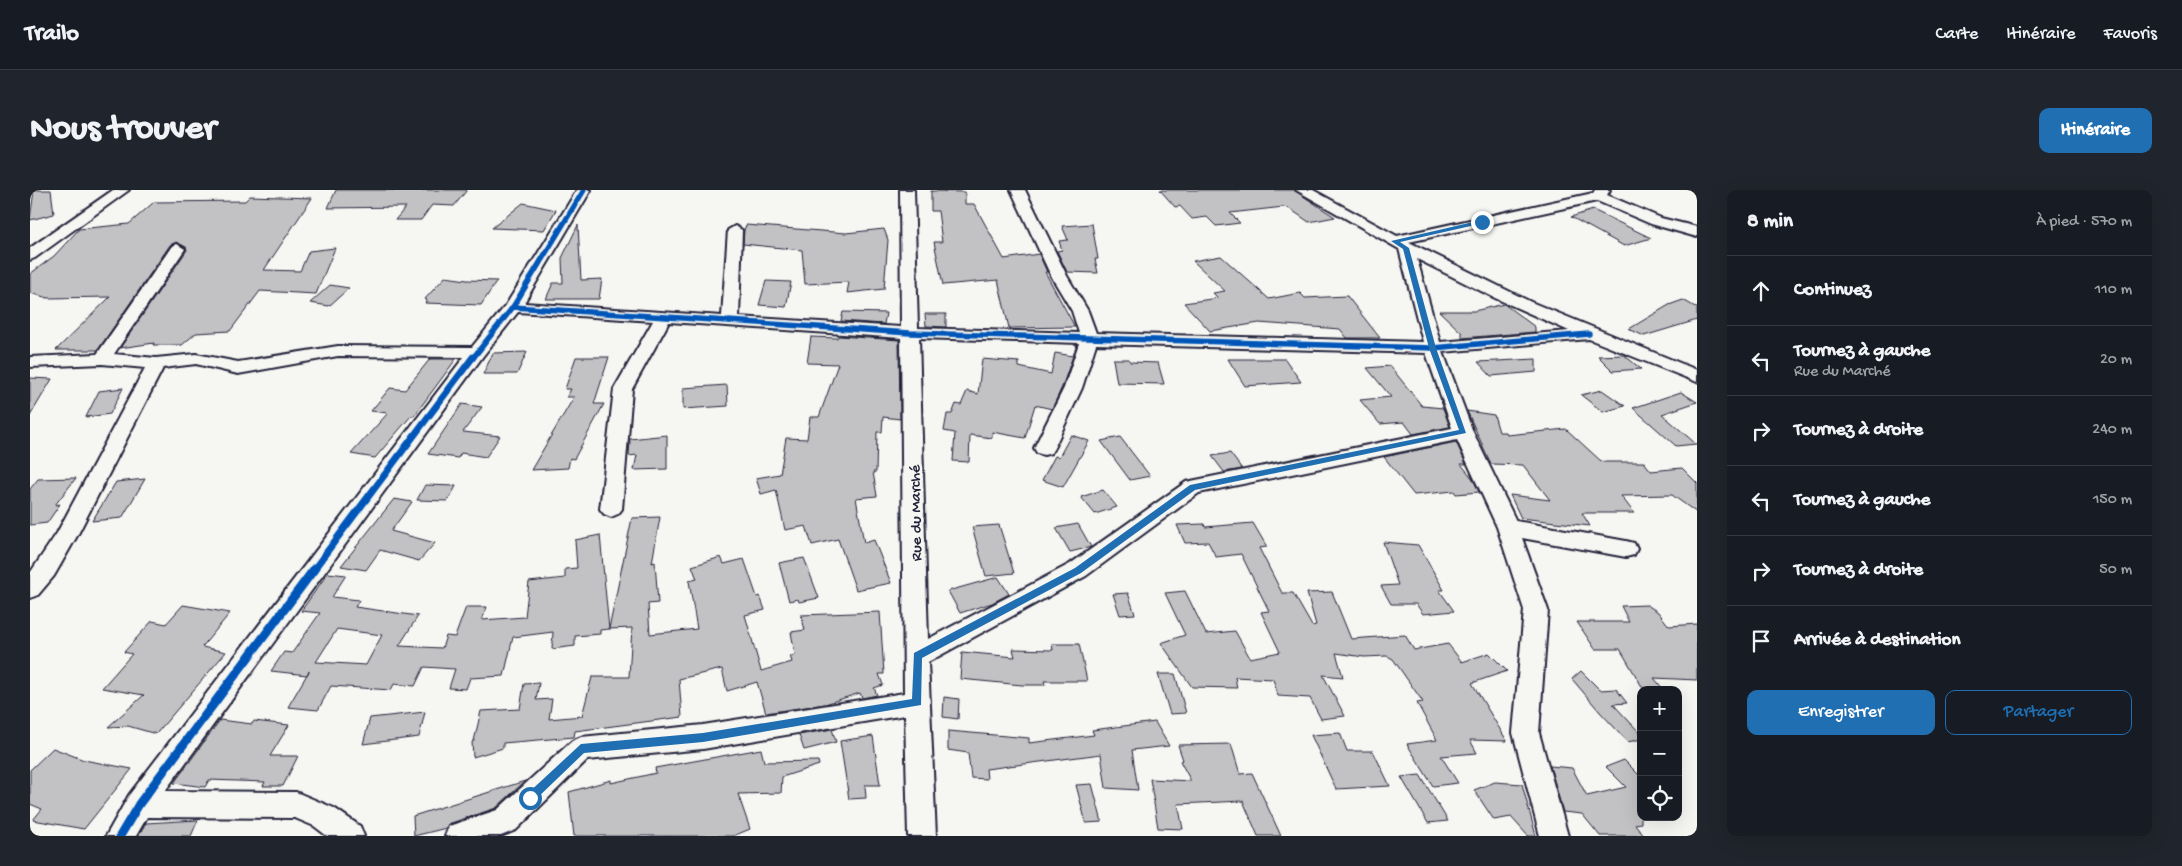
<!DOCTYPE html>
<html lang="fr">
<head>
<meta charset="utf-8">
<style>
  :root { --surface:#171b24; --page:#20242c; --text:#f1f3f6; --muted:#9ea1a6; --line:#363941; --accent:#1f6fb2 }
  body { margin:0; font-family:"Gochi Hand",sans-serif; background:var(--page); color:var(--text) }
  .controls { position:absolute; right:15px; bottom:15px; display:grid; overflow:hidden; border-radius:10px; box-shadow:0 5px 20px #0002 }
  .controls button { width:45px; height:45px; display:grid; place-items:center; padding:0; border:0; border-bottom:1px solid var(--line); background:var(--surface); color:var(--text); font:25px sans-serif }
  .stop { position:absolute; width:15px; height:15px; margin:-11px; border:4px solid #1f6fb2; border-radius:50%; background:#fff }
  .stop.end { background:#1f6fb2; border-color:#fff; box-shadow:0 1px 5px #0008 }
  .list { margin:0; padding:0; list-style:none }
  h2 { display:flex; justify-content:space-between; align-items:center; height:65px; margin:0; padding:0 20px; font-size:21px }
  h2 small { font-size:16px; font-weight:400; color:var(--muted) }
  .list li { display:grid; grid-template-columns:32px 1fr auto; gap:15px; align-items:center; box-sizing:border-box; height:70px; padding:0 20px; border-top:1px solid var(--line) }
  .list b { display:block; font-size:19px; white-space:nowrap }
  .list p { margin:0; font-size:16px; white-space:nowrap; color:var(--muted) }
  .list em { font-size:16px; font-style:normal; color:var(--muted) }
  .actions { display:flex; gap:10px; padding:15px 20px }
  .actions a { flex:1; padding:11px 0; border:1px solid var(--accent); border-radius:10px; text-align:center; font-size:18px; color:var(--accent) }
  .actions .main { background:var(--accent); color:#fff }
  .icon { flex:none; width:28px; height:28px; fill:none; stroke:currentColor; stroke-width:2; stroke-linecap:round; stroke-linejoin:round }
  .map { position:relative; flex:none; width:1667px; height:646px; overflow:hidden; border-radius:10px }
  header { display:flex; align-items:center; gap:30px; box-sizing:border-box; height:70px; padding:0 25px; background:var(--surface); border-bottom:1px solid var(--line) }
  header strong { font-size:24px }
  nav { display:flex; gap:28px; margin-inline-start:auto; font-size:18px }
  .intro { display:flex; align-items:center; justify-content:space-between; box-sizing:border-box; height:120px; padding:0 30px }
  h1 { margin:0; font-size:35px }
  .button { padding:12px 22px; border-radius:10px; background:var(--accent); color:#fff; font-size:18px; font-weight:700 }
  main { display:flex; gap:30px; padding:0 30px }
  aside { flex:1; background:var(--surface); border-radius:10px; box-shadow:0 5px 20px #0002 }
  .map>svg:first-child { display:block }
</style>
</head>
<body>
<header>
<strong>Trailo</strong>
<nav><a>Carte</a><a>Itinéraire</a><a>Favoris</a></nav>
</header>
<div class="intro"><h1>Nous trouver</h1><a class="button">Itinéraire</a></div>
<main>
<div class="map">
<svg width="1667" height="646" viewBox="0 0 1667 646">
  <rect width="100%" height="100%" fill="#f6f6f2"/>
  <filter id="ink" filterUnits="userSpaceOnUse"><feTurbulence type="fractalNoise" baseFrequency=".02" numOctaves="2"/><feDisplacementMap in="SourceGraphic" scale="10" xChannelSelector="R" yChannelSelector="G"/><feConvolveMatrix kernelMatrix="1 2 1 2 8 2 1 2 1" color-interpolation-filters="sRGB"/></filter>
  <g filter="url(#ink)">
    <g fill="#c2c2c4" stroke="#22223b" fill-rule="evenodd">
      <polygon points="4,0 21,0 24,24 0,30"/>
      <polygon points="306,0 437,0 424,16 402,15 391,30 365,30 376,17 298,18"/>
      <polygon points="1130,0 1264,0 1305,27 1279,32 1260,19 1254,17 1200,23 1210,33 1186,36 1177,27 1162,29 1150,16 1145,17"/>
      <polygon points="901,1 935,2 935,14 944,14 974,69 1009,64 1017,82 1015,82 1045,137 979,138 968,90 913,95 904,52 912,52 908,21 901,21"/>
      <polygon points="220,6 282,8 234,80 270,81 279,61 305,58 286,104 230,101 200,141 166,143 152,155 123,155 124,153 90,158 157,60 156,57 146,52 140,55 68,160 26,160 80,107 18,108 0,103 0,84 24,66 49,39 99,34 124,12 215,11"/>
      <polygon points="493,13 526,20 514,40 462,38"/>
      <polygon points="1563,20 1621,48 1594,56 1541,27"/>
      <polygon points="1062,34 1068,69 1065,69 1068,83 1037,82 1027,61 1032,60 1029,51 1038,50 1032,36"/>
      <polygon points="548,35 551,90 572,89 569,109 516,109 523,93 533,93 532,68"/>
      <polygon points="716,35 816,43 854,39 858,50 854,99 817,103 819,92 775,94 772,60 713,54 714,40"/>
      <polygon points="1191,66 1239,109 1270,103 1275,108 1317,106 1350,148 1317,148 1310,139 1229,133 1180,141 1154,113 1188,108 1183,103 1195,101 1163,71"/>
      <polygon points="415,87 437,90 467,91 451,115 395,113 397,110 395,109"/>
      <polygon points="736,91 761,92 756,117 729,115"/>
      <polygon points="300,95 319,98 299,116 280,113"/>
      <polygon points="1653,110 1667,118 1667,130 1614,146 1599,139 1639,115"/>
      <polygon points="1474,114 1505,137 1505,142 1432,148 1432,143 1409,121 1444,121"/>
      <polygon points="813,122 856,123 854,134 811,131"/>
      <polygon points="895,124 916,124 916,137 896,136"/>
      <polygon points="808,146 869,150 870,229 853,227 852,242 847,242 846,282 843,282 847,306 826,308 834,353 844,350 861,393 826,400 808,349 782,355 776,336 755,340 746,300 731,304 726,288 750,284 756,248 777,249 780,227 789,227 808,174 777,173 781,147 807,148"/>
      <polygon points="497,162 487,184 453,184 463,163"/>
      <polygon points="1025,163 1043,166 1032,197 1022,219 1005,215 995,248 962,242 962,248 940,245 939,272 923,271 925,243 914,241 917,224 922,224 926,214 931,215 937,201 948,204 952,169 989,172 989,177 1021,184"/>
      <polygon points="1594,165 1611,179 1583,181 1568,166"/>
      <polygon points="546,167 579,167 564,214 574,214 544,269 540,268 538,278 501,280 544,207 537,207 541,199 535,199"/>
      <polygon points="400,169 426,169 384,226 381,226 345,268 321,264 358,223 341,221 360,198 375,200"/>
      <polygon points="1083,169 1099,169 1100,172 1128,173 1134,194 1087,193"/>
      <polygon points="1198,169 1255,169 1271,192 1215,196"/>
      <polygon points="1506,169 1506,182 1461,186 1448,172"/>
      <polygon points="1360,176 1392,216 1413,218 1420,237 1383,244 1374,232 1350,234 1330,210 1361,207 1337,178"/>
      <polygon points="0,188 22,189 0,226"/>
      <polygon points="697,195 698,216 653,219 653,198"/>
      <polygon points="93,198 80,224 56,227 69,201"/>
      <polygon points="1572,200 1595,216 1573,222 1551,205"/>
      <polygon points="1651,202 1667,212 1632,224 1666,254 1646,256 1603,218"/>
      <polygon points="432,214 452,217 433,242 470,246 456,267 431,263 428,268 398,264"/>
      <polygon points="1437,221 1464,225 1469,242 1476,242 1477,245 1536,239 1572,272 1614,272 1621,281 1652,278 1667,293 1667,323 1642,305 1591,306 1604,323 1552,323 1560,336 1491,328 1480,305 1520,310 1493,275 1461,274"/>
      <polygon points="637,245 637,279 604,280 607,265 599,266 600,249"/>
      <polygon points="1041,245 1059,251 1033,297 1012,290 1025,266 1029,267"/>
      <polygon points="1090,247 1120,286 1100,290 1071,251"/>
      <polygon points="1426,252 1436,274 1431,274 1443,289 1449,302 1426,304 1424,301 1384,305 1354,267"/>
      <polygon points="1200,263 1212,279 1194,282 1182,266"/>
      <polygon points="46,288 25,315 30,314 17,333 0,335 0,299 8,289"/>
      <polygon points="115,289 92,328 62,331 86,292"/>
      <polygon points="395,295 426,296 418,311 387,310"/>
      <polygon points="1073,300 1087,317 1065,324 1051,307"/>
      <polygon points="364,309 382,312 361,341 405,353 389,371 350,360 336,380 311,376"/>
      <polygon points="630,327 622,373 625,372 628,413 618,414 620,444 667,439 659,391 667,389 662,376 691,367 694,374 714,369 727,407 730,406 735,420 715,425 731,481 762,472 760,466 765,465 761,442 775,440 771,425 850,422 854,484 849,484 853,495 844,498 847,505 832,508 830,503 795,514 736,523 727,492 697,501 692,479 649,489 652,527 545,541 544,547 473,553 473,558 443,567 442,552 444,551 451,521 490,519 494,494 509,493 506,510 522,509 519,529 552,526 562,487 599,487 602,438 579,439 602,328"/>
      <polygon points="1223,333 1237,357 1229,358 1252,403 1263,403 1282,436 1286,435 1277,403 1302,402 1321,449 1375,445 1384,460 1418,454 1432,472 1459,463 1477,481 1442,493 1477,551 1440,550 1447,563 1411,566 1428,593 1403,596 1377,554 1407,550 1387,513 1393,512 1363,469 1357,466 1334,467 1306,463 1313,487 1293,485 1315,526 1291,529 1280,508 1248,506 1243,489 1205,487 1207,498 1162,497 1131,453 1155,445 1135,403 1155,401 1176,444 1205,441 1220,468 1250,462 1231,422 1239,421 1211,364 1186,367 1178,352 1155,353 1147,335 1174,334 1175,337"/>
      <polygon points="1048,334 1061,357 1040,362 1026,338"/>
      <polygon points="969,335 984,383 956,386 942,337"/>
      <path d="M570,345l9,94 -9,1v4l-25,2v10l-23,3 1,-17 -40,5 -9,39 -34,2 -4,11 -17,-1 6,-19 -31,-2 -9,19 -21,-2 -3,6 -60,-4 -13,24 -30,-3 21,-36 -2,4 -36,-4 13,-19 8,1 28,-40 -19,-2 27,-38 18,2 -14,22 27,3 -4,7 63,9 -19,30 43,2 4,-12 9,1 11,-30h21l-5,13 43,-3 4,-35 36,-4v-9l12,-1 -2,-28zM307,439l45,6 -16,30 -50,-3z"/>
      <polygon points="1353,352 1388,355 1414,400 1409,400 1424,421 1393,424 1386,414 1361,414 1351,396 1368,395"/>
      <polygon points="774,368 789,408 769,412 768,409 759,411 749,373"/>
      <polygon points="968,387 979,404 962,413 930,423 918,401"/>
      <polygon points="1098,403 1105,424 1090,425 1083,404"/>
      <polygon points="153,415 200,423 172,457 196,462 126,544 98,536 78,537 114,505 72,498 102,464 94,462 122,431 136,434"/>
      <polygon points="1617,415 1628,422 1639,436 1667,434 1667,490 1624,488 1634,500 1614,500 1590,459 1565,459 1547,432 1599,432 1591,416"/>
      <polygon points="1022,454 1049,454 1057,491 1014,491 1015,495 992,495 930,489 932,462 985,467 983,459 1023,460"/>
      <polygon points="1551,481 1570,500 1586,499 1597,513 1583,514 1611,544 1611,549 1598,552 1570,522 1542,489"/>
      <polygon points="1128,484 1145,484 1156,523 1140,524"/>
      <polygon points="914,507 929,509 928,529 913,527"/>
      <polygon points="395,522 389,547 333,554 340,528"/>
      <polygon points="190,530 222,534 224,531 259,535 240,566 268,566 253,596 233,596 235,592 179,590 175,597 144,593"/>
      <polygon points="1125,532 1139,556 1102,560 1108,600 1076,598 1071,564 956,579 957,589 941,588 938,563 918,560 918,541 999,548 999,553 1064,545 1062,540"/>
      <polygon points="802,539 806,552 774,560 769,545"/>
      <polygon points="1310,543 1317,561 1343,561 1360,596 1306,599 1281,545"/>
      <polygon points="843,546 850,595 835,595 836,608 819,609 810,551"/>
      <polygon points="1201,554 1210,584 1222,583 1251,646 1228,646 1213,611 1148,614 1153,639 1128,638 1120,589 1161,591 1150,571 1153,570 1148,555"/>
      <polygon points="23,558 54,570 102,579 54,639 3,630 12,619 0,614 0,580"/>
      <polygon points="731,559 734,572 788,571 789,575 752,587 751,603 708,604 720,639 703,646 544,646 539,602 581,590 581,593 626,583 625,578"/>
      <polygon points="1594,570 1611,587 1611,633 1605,634 1614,646 1570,646 1552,624 1533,622 1520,576 1542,578 1557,606 1596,597 1576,577"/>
      <polygon points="1390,585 1418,631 1398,633 1371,587"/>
      <polygon points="495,591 466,618 418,634 416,638 384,646 383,626"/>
      <polygon points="1465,592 1492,594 1506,646 1498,646 1481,627 1464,630 1444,600"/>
      <polygon points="1062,594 1072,632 1056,633 1046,595"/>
      <polygon points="168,630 161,646 108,646 116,633"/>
    </g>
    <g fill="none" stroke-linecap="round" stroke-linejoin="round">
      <defs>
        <g id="minor">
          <polygon points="83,0 99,0 5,68 0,70 0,58"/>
          <path d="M547,0h14l-67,113 198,13 6,-86 7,-4 7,4 -3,87 162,10 -1,-137h14l4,138 161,5 -7,-22 -21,-35 -40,-86h14l42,86 21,35 8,22 327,9 -24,-93 -103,-59h17l84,46 196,-43 2,-3h15l-3,5 54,23 36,9v10l-46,-13 -54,-23 -188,41 122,60 166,68v12l-108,-43 -146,13 30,80 43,89 110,20 8,2 3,6 -3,6 -8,2 -104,-19 26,72 -9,123 29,103h-28l-27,-103 11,-123 -27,-83 -40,-87 -258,53 -113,83 -158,86 8,174h-28l-3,-121 -202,34 -116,11 -71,70 -15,6h-56l4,-10 48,-16 75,-69 9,-4 122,-12 201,-32 -3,-355 -232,-16 -37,67 -10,120 -4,5 -7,3 -7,-3 -4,-5 14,-120 39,-68 -135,-9 -35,44 -318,435 131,1 38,16 26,18 4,10h-37l-13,-10 -19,-8 -148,-1 -11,19h-30l23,-41 335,-438 -126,-1 -100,18 -42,-10 -33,4 -86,168 -23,40 -16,19 -8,3v-25l27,-40 88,-165 -43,-4 -72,3v-10l67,-3 75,-108 5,-2 8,5 -71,105 42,4 40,-4 42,8 100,-16 134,1 34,-42zM1387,69l78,39 74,33 -129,11zM889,148l160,5 -15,45 -30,60 3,5 7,2 7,-2 3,-5 28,-60 14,-44 330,9 26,75 -266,54 -116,82 -142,75z"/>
        </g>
      </defs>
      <use href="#minor" stroke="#22223b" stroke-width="4"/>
      <use href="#minor" fill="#f6f6f2" fill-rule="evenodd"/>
      <defs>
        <g id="cycleway-far2">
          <polyline points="483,117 880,143 1403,158 1559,144"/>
          <polyline points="443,168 483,117 554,0"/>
        </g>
        <polyline id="cycleway-far1" points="284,379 443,167"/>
        <polyline id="cycleway" points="90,646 109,614 285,378"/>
      </defs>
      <use href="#cycleway-far2" stroke="#f6f6f2" stroke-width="8"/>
      <use href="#cycleway-far1" stroke="#f6f6f2" stroke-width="10"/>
      <use href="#cycleway" stroke="#f6f6f2" stroke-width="12"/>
      <use href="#cycleway-far2" stroke="#0057b8" stroke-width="5.5"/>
      <use href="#cycleway-far1" stroke="#0057b8" stroke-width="7"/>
      <use href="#cycleway" stroke="#0057b8" stroke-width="9"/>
    </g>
  </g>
  <polygon fill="#1f6fb2" points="1452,30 1454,33 1370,52 1379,58 1406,158 1436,243 1165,300 1051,383 892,468 891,515 673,552 554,563 503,612 496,612 496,605 551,554 673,543 882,509 884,463 1045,378 1160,295 1429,240 1399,158 1373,59 1361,51"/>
  <g text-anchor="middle" stroke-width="5" stroke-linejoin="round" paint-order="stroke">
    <g font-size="16" fill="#22223b" stroke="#f6f6f2">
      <text transform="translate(884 323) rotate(-91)" y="6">Rue du Marché</text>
    </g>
  </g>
</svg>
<div class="controls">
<button>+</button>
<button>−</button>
<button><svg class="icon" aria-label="locate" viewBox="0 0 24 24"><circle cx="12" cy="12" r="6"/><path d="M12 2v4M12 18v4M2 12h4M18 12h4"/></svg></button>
</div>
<div class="stop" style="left:500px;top:608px"></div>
<div class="stop end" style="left:1452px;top:32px"></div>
</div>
<aside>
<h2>8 min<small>À pied · 570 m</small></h2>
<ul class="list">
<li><svg class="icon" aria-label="ahead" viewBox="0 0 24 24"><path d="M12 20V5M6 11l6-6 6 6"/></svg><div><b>Continuez</b></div><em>110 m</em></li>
<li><svg class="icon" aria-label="left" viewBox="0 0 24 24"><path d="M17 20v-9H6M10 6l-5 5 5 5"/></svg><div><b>Tournez à gauche</b><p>Rue du Marché</p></div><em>20 m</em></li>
<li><svg class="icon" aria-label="right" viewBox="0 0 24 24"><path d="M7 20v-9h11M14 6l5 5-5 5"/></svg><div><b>Tournez à droite</b></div><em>240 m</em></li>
<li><svg class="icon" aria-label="left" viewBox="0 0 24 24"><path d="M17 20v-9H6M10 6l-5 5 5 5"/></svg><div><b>Tournez à gauche</b></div><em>150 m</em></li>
<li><svg class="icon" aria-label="right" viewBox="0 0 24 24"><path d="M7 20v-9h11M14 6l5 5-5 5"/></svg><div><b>Tournez à droite</b></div><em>50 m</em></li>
<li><svg class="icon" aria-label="arrive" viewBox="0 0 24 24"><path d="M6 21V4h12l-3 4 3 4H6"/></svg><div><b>Arrivée à destination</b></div></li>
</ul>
<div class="actions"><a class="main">Enregistrer</a><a>Partager</a></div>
</aside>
</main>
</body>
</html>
